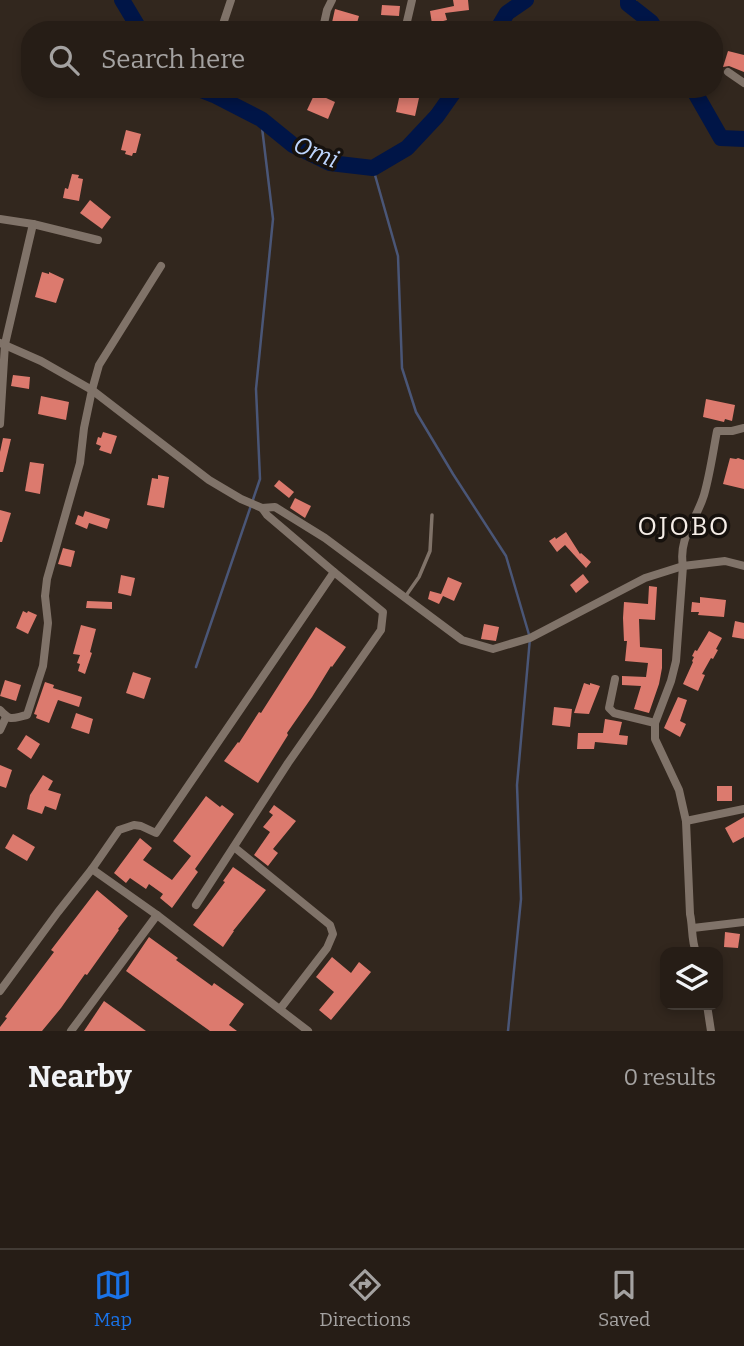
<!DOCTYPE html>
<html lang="en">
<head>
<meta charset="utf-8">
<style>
  :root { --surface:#261d16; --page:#322a23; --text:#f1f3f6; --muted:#a4a2a1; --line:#423b35; --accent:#1a73e8 }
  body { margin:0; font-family:Bitter,serif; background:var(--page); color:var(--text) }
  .controls { position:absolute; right:21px; bottom:21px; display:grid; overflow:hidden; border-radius:14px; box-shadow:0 4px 10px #0003 }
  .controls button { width:63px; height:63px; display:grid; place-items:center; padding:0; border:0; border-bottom:2px solid var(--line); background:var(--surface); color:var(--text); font:35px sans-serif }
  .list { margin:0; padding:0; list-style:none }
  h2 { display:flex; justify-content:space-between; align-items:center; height:91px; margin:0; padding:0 28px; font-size:30px }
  h2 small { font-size:23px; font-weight:400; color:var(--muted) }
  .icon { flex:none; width:38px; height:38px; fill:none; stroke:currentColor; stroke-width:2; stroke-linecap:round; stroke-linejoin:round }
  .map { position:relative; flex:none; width:744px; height:1031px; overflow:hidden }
  .search { position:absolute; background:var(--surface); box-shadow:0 4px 10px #0003; left:21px; right:21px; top:21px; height:77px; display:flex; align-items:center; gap:18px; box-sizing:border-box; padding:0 24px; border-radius:28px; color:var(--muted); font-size:26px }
  .sheet { height:217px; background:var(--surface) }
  nav { display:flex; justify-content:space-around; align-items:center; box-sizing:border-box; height:98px; border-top:2px solid var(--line); background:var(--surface); font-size:19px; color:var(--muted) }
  nav a { display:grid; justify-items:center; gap:4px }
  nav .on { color:var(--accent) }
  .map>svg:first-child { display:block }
</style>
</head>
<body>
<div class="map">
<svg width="744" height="1031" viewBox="0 0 744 1031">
  <rect width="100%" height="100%" fill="#32271e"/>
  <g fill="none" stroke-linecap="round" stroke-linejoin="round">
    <g stroke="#4a5677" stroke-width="2.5">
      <polyline points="373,168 398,256 402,368 416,412 453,474 506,556 530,638 517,785 521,899 508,1031"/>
      <polyline points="196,667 260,479 256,389 273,219 261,119"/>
    </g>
    <g stroke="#001547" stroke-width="16">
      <polyline points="122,0 140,30"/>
      <polyline points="628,0 628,4 651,22 656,30"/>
      <polyline points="497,30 507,13 526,0"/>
      <polyline points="199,89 214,95 261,119 293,145 330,163 373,168 407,148 437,116 456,89"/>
      <polyline points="693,89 721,138 744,139"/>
    </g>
  </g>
  <g fill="#dc7a6e">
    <polygon points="453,0 468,0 469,10 445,13 447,20 432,24 430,11 454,6"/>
    <polygon points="382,5 400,6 399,16 381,15"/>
    <polygon points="335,9 359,16 357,23 373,28 373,30 351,30 339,26 338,29 331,27"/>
    <polygon points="728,51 744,55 744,72 729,66 723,67"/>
    <polygon points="401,89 421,89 415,116 396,112"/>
    <polygon points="315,93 335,102 328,119 307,110"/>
    <polygon points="126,130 141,134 136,153 133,153 132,156 125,154 126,151 121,150"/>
    <polygon points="72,174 79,175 78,178 83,179 79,201 63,198 65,188 68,189"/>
    <polygon points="90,200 111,217 102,229 80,213"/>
    <polygon points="42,272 49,274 49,272 64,279 56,303 35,297"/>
    <polygon points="13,375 30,377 29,389 11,386"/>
    <polygon points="41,396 69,402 66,420 38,414"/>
    <polygon points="706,399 735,405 732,421 725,419 724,422 703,417"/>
    <polygon points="103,432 117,436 111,454 99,450 101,446 96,444 98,437 101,438"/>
    <polygon points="3,438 11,439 3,472 0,472 0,452"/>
    <polygon points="730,458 736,459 738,458 744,460 744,489 723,484"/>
    <polygon points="30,462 44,464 40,494 25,491"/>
    <polygon points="158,475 169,477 164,508 147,505 152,478 158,479"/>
    <polygon points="279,480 294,492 289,498 274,486"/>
    <polygon points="295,498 311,506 305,518 290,508"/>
    <polygon points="0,510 11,513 2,542 0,542"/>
    <polygon points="85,511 110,519 107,529 89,523 87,529 75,524 78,515 83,517"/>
    <polygon points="566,532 580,554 581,553 591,562 586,568 565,545 557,552 549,541 555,537 556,539"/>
    <polygon points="63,548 75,551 71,567 58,564"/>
    <polygon points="583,574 589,582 576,593 570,585"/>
    <polygon points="121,575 135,578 131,596 118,593"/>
    <polygon points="448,577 462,583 454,601 443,596 439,604 428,599 430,591 441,594"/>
    <polygon points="649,586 657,587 655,620 639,619 640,647 662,649 662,668 659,684 649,713 634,709 641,686 622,685 622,676 646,677 648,663 625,661 627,641 624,641 623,618 624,602 648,604"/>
    <polygon points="700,597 726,600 724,617 698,615 699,612 691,612 692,602 700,603"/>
    <polygon points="87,601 112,602 112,609 86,608"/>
    <polygon points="23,611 27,613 28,611 37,615 28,634 16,628"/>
    <polygon points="735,621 744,623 744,639 732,637"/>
    <polygon points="484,624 499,627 496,641 481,639"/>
    <polygon points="81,625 96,629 90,652 92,653 85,674 78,671 80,664 77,663 80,655 73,654"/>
    <polygon points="316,627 346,647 332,667 331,666 312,697 287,733 288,735 258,783 224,761 238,742 239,743 259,712 261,713"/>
    <polygon points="709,631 722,638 716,649 718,650 713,659 711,658 702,674 705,675 698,691 683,684 693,662 692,661 694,657 692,656 695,650 697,651"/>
    <polygon points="133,672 151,678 144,699 126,693"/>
    <polygon points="5,680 21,685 16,701 0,696"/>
    <polygon points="45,682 54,685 53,688 82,697 79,707 58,700 49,723 36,718 37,715 34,714"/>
    <polygon points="584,683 590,685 590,683 600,686 589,714 574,713"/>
    <polygon points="678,697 687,700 680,721 686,724 680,737 664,728"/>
    <polygon points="554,707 572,709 570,727 552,725"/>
    <polygon points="76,713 93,719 89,734 71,728"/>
    <polygon points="605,719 622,722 619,735 628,736 627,745 595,742 594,749 577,749 578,733 603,733"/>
    <polygon points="26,735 40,744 31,759 17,749"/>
    <polygon points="0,765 12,770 6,788 0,786"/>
    <polygon points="43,775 53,781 48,790 61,794 56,810 45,806 42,814 27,809 30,795"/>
    <rect x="717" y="786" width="15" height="15"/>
    <polygon points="206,796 220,807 222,805 234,814 195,869 198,872 172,908 160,898 163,894 149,884 146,889 130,878 126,883 114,873 140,838 152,848 143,860 172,880 191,856 173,841"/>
    <polygon points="274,805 296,821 273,849 278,853 268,866 254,855 270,832 263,827 273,815 269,812"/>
    <polygon points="744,817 744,837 733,843 725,828"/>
    <polygon points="13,834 35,847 27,861 5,848"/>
    <polygon points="233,867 266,890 233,931 234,931 223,947 193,925 225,882 223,881"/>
    <polygon points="97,890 128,916 118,929 119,930 87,975 85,974 61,1008 42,1031 0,1031 0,1027 7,1018 5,1017 54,952 51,950"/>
    <polygon points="725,932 740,934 738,948 724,947"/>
    <polygon points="149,937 178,958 176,960 212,986 214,983 244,1004 229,1025 237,1031 210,1031 126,971"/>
    <polygon points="332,957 351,973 359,962 371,972 331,1020 319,1010 334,992 316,977"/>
    <polygon points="104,1001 146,1031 84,1031"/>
  </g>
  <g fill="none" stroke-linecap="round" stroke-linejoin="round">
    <polyline stroke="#807369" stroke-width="3.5" points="405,597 419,577 430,551 432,515"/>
    <g stroke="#807369" stroke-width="8">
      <polyline points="221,30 231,0"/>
      <polyline points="325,30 323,28 327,10 332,0"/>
      <polyline points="405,30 412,0"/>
      <polyline points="728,72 744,83"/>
      <polyline points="0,219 33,224 98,240"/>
      <polyline points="0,343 41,361 92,390 209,480 241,499 262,508 267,515 334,572 383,612 381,630 288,763 196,905"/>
      <polyline points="0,424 5,344 33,224"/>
      <polyline points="262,508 275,507 325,538 462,640 493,649 530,638 645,578 683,566 725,561 744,566"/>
      <polyline points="615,679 609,708 614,713 655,723"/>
      <path d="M0,710c11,12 12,8 27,5l16,-49 5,-43 -3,-27 2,-17 33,-116 4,-35 8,-38 7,-25 62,-99"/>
      <polyline points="0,730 6,717"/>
      <polyline points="686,821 744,809"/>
      <polyline points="234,847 330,925 333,934 327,948 280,1009"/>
      <polyline points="92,869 157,915 308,1031"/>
      <polyline points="693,928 744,922"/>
      <path d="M696,952c-5,-13 -3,-25 -6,-38l-4,-93 -7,-31 -24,-51v-16l16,-42 5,-20 7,-95c-5,-28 13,-45 21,-71 6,-21 9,-43 13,-64h15l12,-3"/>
      <polyline points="0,991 58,912 92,869 119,830 134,825 141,826 156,833 334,572"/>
      <polyline points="707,1005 711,1031"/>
      <polyline points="71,1031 157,915"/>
    </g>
  </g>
  <g text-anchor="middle" stroke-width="7" stroke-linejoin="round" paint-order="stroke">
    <g font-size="24" font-style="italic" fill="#bdd5fd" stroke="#16110d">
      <text transform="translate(316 152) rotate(23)" y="8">Omi</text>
    </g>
    <g font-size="26" letter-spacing="2" fill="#f5ede7" stroke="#16110d">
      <text x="684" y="535">OJOBO</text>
    </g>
  </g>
</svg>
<div class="controls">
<button><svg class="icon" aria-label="layers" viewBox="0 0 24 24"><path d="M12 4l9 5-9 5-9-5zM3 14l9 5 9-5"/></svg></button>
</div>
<div class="search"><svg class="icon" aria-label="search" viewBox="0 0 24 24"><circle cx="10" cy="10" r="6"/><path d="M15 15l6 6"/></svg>Search here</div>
</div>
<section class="sheet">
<h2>Nearby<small>0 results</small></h2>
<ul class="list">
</ul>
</section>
<nav>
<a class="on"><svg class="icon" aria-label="map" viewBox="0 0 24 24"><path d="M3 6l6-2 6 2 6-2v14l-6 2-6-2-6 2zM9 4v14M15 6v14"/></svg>Map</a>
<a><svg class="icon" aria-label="directions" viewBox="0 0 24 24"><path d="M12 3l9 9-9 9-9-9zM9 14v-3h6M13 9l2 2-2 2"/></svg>Directions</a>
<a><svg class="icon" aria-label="saved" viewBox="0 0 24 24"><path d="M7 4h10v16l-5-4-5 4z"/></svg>Saved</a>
</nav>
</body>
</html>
